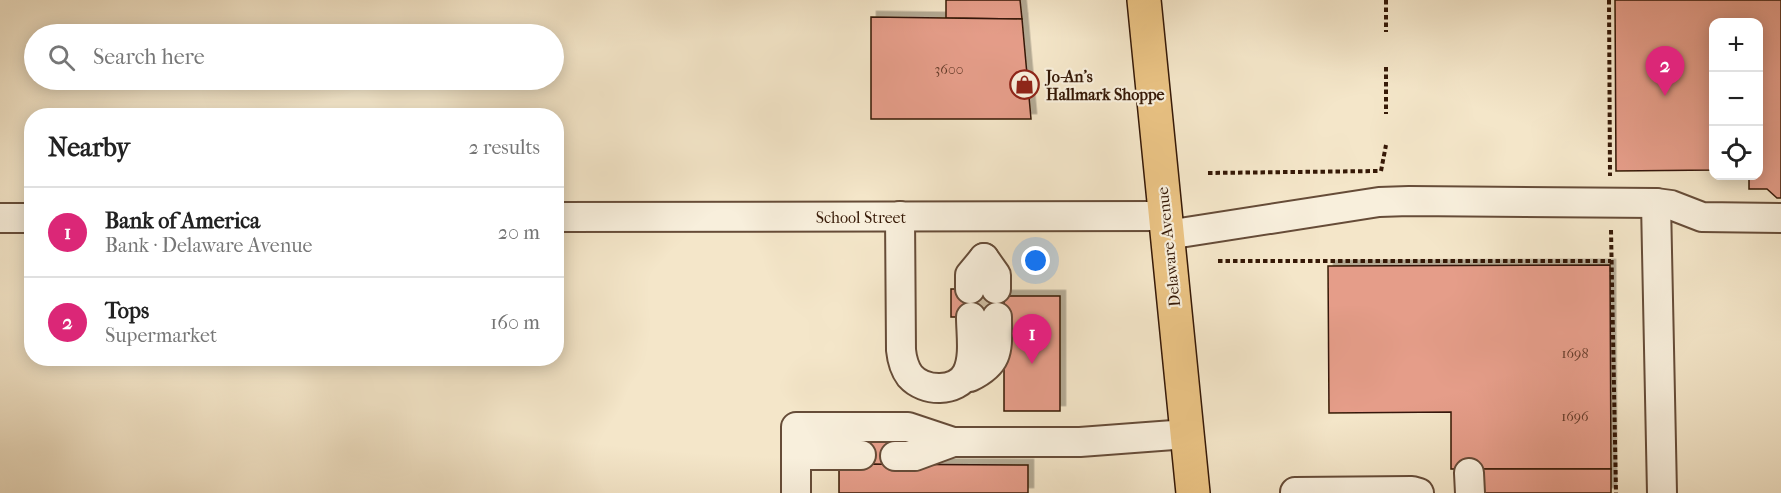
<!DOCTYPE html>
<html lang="en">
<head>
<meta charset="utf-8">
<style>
  :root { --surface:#fff; --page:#f6f6f6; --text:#222; --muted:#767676; --line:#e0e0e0; --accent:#db2777 }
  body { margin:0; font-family:"IM FELL French Canon",serif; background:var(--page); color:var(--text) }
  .controls { position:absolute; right:18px; top:18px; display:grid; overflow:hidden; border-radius:12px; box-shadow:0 3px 15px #0003 }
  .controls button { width:54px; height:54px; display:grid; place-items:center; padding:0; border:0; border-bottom:2px solid var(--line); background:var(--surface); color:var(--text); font:30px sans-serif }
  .you { position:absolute; left:1036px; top:261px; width:21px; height:21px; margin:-15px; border:4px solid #fff; border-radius:50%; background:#1a73e8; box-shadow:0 0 0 9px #1a73e833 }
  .badge { display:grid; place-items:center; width:39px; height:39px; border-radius:50%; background:var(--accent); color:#fff; font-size:20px; font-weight:700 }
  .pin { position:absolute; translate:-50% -50px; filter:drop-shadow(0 2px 3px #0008) }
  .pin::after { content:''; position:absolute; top:32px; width:21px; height:18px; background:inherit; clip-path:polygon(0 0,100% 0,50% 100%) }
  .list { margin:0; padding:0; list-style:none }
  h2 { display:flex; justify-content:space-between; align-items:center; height:78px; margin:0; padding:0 24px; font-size:26px }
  h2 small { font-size:20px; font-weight:400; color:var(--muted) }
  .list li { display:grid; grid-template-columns:39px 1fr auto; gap:18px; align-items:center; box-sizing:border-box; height:90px; padding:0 24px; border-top:2px solid var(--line) }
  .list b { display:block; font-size:22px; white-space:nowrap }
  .list p { margin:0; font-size:20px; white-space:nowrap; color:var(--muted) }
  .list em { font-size:20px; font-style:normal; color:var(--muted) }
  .icon { flex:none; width:33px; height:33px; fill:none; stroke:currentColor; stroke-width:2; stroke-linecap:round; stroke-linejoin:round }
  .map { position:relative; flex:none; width:1781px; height:493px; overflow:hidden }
  .search { position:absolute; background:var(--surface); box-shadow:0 3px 15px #0003; left:24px; top:24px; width:540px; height:66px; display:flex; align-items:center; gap:15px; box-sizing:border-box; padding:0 21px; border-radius:33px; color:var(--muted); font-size:22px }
  .panel { position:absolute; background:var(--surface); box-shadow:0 3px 15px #0003; left:24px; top:108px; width:540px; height:258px; border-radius:24px }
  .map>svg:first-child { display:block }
</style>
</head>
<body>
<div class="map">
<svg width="1781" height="493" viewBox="0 0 1781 493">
  <defs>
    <filter id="shadow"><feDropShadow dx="5.5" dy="-5.5" stdDeviation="0" flood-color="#0004"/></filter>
  </defs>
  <rect width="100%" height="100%" fill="#f4e6c9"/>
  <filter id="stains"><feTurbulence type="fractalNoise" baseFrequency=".00333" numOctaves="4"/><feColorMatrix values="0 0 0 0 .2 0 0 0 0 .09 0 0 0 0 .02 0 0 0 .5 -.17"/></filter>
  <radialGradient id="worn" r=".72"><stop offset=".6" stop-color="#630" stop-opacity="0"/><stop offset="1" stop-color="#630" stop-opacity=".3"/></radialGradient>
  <g fill="#e59d89" stroke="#361907" stroke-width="1.5" filter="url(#shadow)">
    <polygon points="946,0 1020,0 1022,19 946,18"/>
    <polygon points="1615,0 1781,0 1781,198 1777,198 1767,189 1749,189 1749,176 1758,176 1758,22 1714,22 1714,170 1616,171"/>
    <polygon points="871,17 1022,19 1031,119 871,119"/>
    <polygon points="1610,265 1611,469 1451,469 1451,412 1329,413 1328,266"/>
    <rect x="951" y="289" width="53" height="28"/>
    <rect x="1004" y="296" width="56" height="115"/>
    <polygon points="861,442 896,442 895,465 861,464"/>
    <polygon points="839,464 1028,465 1028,493 839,493"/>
    <rect x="1482" y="469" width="129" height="24"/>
  </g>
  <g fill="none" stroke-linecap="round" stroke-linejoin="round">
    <polyline stroke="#cebda2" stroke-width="28" stroke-dasharray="28 14" stroke-linecap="butt" points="984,289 985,317"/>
    <defs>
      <g id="minor">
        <polyline points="1656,203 1662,493"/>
        <path d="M900,216l1,134c1,10 3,18 9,26 14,16 47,17 57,-3 8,-16 4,-39 4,-56"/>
        <polyline points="556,217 1165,216"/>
        <polyline points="0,218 32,218"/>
        <polyline points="1167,235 1379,202 1409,201 1656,203 1671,205 1702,217 1781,218"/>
        <polyline points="984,258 996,275 996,289"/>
        <polyline points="970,289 970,275 984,258"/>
        <path d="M970,377c31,-15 27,-29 27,-60"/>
        <polyline points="796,455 861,455"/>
        <polyline points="895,456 915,456 953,442"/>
        <polyline points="1469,473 1470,493"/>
        <polyline points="1295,492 1412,491 1419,493"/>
        <polyline points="796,493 796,427 908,427 953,442 1080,442 1187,434"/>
      </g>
      <polyline id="major" points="1144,0 1193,493"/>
    </defs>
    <use href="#minor" stroke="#664c38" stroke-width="32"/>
    <use href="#major" stroke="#361907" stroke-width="36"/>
    <g stroke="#361907" stroke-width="4" stroke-dasharray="4.5 3" stroke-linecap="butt">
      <polyline points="1386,0 1386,32"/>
      <polyline points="1609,0 1610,176"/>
      <polyline points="1386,67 1386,114"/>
      <polyline points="1381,171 1386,145"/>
      <polyline points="1208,173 1379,171"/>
      <polyline points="1611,230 1616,493"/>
      <polyline points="1218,261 1611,261"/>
    </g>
    <use href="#minor" stroke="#f8efdc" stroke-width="28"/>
    <use href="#major" stroke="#eac384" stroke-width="33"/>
  </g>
  <defs>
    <symbol id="shop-ring" viewBox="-11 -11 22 22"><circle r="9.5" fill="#f8efdc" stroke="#8f2418" stroke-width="1.5"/><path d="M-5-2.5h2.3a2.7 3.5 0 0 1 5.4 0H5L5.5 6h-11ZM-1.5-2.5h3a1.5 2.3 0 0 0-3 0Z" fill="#8f2418"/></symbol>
  </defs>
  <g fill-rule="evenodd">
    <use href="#shop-ring" x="1008" y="68" width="33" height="33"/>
  </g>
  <g text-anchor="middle" stroke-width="4.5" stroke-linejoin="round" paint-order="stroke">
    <g font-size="14" fill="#623a28">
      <text x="949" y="74">3600</text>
      <text x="1575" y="358">1698</text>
      <text x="1575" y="421">1696</text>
    </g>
    <g font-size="16" font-weight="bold" fill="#361907" stroke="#f8efdc" text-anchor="start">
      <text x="1046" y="82">Jo-An's<tspan x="1046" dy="18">Hallmark Shoppe</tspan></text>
    </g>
    <g font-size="16" fill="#361907" stroke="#f8efdc">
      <text x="861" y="223">School Street</text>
      <text transform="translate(1168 247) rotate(-96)" y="6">Delaware Avenue</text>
    </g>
  </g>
  <rect width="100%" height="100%" filter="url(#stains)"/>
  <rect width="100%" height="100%" fill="url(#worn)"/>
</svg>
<div class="controls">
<button>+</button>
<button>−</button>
<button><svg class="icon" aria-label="locate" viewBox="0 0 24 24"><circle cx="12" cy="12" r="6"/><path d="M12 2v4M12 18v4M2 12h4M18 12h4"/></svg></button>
</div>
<div class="you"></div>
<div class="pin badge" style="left:1032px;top:364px">1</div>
<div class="pin badge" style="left:1665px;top:96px">2</div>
<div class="search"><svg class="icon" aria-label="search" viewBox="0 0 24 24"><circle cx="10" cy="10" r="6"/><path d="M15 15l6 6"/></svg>Search here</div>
<section class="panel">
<h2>Nearby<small>2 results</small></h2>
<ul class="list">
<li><span class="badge">1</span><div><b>Bank of America</b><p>Bank · Delaware Avenue</p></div><em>20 m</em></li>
<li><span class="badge">2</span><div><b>Tops</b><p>Supermarket</p></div><em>160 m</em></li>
</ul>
</section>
</div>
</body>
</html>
